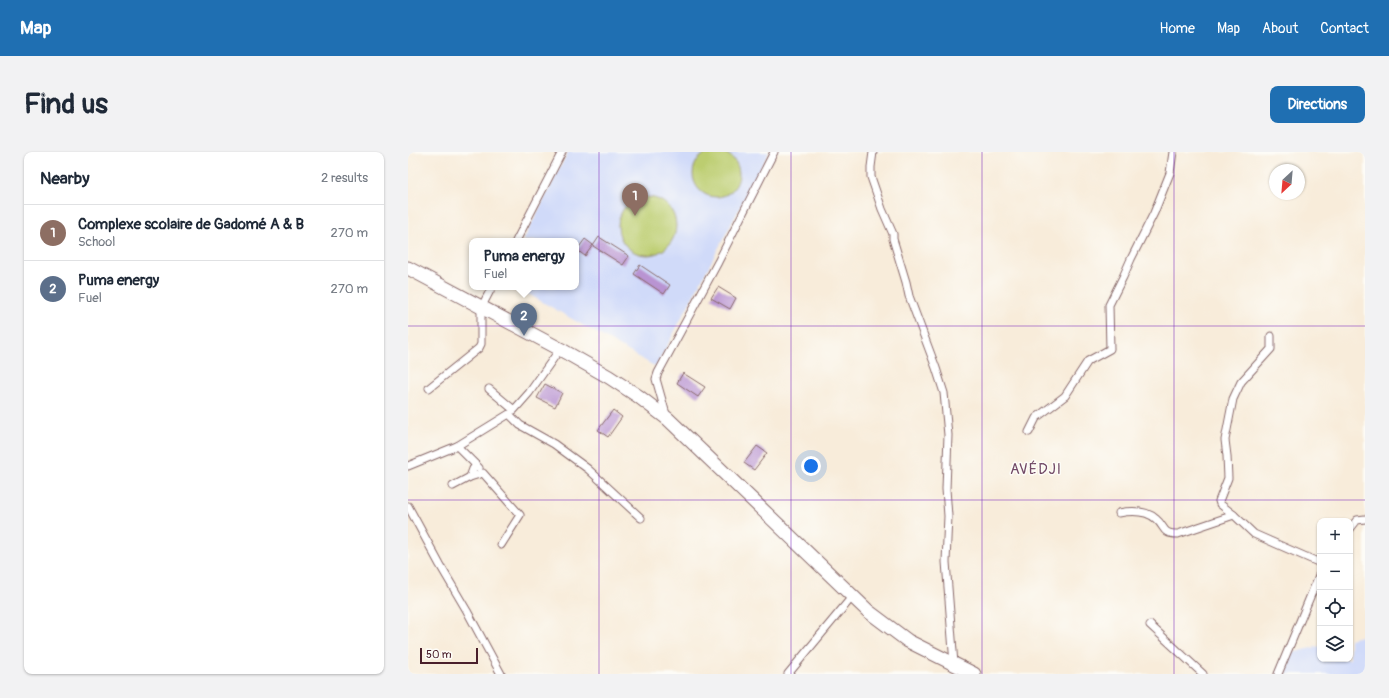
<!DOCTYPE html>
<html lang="en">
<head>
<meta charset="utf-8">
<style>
  :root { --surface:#fff; --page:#f2f2f3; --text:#1f2937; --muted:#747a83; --line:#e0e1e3; --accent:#1f6fb2 }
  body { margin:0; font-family:Pangolin,sans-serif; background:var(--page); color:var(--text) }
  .controls { position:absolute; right:12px; bottom:12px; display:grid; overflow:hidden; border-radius:8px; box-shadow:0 1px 3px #0004 }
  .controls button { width:36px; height:36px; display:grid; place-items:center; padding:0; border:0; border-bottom:1px solid var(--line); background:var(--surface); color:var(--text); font:20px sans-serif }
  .compass { position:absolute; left:861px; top:12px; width:36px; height:36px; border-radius:50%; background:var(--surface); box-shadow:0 1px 3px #0004; rotate:206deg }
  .scale { position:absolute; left:12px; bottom:10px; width:58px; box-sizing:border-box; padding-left:4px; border:2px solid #4a1f2b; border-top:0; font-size:11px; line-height:14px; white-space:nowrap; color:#4a1f2b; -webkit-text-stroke:3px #fdfcf7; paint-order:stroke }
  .you { position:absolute; left:403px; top:314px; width:14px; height:14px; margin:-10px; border:3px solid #fff; border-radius:50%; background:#1a73e8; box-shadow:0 0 0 6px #1a73e833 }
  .badge { display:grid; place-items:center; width:26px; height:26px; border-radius:50%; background:var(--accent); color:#fff; font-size:13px; font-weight:700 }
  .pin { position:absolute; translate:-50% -33px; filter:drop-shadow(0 1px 2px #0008) }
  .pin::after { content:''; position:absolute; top:21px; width:14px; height:12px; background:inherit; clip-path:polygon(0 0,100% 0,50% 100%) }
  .popup { position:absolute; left:61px; top:86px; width:110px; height:52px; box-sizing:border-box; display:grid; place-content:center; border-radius:8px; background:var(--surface); filter:drop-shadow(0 1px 3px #0005); font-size:13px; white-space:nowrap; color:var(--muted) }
  .popup b { font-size:15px; color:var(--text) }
  .popup::after { content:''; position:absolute; left:50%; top:100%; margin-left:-8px; border:8px solid transparent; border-top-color:var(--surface) }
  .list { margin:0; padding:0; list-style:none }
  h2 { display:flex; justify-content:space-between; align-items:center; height:52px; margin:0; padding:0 16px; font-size:17px }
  h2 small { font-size:13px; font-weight:400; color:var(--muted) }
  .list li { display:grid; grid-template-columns:26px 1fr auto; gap:12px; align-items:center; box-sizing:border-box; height:56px; padding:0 16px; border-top:1px solid var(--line) }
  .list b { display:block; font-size:15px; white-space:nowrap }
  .list p { margin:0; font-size:13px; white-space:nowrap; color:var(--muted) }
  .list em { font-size:13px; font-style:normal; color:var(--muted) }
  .icon { flex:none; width:22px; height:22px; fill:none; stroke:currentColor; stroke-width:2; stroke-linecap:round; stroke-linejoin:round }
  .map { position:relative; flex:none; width:957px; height:522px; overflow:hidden; border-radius:8px }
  header { display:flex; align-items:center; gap:24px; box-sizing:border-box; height:56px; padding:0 20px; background:var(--accent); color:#fff }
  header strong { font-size:19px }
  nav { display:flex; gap:22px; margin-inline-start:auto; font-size:14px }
  .intro { display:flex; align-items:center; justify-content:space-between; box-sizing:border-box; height:96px; padding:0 24px }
  h1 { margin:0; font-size:28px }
  .button { padding:10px 18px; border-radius:8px; background:var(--accent); color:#fff; font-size:14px; font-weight:700 }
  main { display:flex; gap:24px; padding:0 24px }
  aside { flex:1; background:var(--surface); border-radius:8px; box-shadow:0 1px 3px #0004 }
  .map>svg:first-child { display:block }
</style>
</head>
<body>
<header>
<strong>Map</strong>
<nav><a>Home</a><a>Map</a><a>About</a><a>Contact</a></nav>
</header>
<div class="intro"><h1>Find us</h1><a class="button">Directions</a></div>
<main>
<aside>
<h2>Nearby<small>2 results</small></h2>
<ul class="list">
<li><span class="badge" style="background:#8d6e63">1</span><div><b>Complexe scolaire de Gadomé A &amp; B</b><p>School</p></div><em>270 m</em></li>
<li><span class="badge" style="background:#5c6f8a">2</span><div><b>Puma energy</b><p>Fuel</p></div><em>270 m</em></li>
</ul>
</aside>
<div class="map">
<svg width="957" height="522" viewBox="0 0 957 522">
  <rect width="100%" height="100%" fill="#fdfcf7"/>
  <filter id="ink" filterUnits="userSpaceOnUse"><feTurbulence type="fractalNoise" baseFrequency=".025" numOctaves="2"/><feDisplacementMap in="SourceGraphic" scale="8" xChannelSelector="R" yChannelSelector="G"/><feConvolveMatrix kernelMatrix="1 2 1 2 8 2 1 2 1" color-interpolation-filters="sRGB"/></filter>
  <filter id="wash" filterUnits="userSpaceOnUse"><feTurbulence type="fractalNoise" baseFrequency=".012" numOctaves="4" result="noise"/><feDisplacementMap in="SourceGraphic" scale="16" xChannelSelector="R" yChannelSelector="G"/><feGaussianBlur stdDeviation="0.9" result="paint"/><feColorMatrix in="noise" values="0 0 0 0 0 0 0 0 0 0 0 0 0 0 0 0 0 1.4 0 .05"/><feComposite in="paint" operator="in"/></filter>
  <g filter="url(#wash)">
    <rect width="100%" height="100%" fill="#f8ecda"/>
    <g fill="#d0daf9">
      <polygon points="160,0 361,0 248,215 108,135 168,135 168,89 115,89"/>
      <polygon points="957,483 957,522 878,522 884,501 912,494 912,507 942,507 942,487"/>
    </g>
    <g fill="#bccd70" stroke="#83764e">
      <circle cx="308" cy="22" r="23"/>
      <circle cx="239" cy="74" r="29"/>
    </g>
    <g id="blocks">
      <g fill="#b994d2">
        <polygon points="191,85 221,104 215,113 185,94"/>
        <polygon points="177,87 185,93 177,104 169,98"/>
        <polygon points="232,113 262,133 256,142 226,122"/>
        <polygon points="310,135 328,146 322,157 303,146"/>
        <polygon points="275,221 297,235 290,245 269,231"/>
        <polygon points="137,232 154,241 147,255 129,246"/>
        <polygon points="205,258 214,265 200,285 190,278"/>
        <polygon points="349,294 359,301 346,318 336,311"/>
      </g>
    </g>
  </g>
  <g filter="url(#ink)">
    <use href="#blocks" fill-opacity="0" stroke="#876768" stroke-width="1"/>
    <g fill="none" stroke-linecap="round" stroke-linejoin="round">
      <defs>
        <g id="street">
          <polyline points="465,0 463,15 463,25 474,57 485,82 485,87 498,130 501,144 528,216 536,241 540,283 538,337 540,364 538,410 546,512"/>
          <polyline points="108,89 154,0"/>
          <polyline points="21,236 71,196 73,192 73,156 84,135"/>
          <polyline points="81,237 106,258 121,241 152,197"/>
          <polyline points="259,266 248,227 250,221 310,110 366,0"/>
          <polyline points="621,280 628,266 657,244 680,209 702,197 701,153 715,125 723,107 746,61 762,21 765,0"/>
          <polyline points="49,294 101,262 112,273 146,292 180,317 233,366"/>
          <polyline points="68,313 65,317 62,325 75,321 112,363 93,393"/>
          <polyline points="0,314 49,294 71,316"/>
          <polyline points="45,334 62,325"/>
          <polyline points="0,354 32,413 59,459 93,522"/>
          <path d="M711,361c11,-2 27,-3 37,6 10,8 5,15 22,15l56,-19 -14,-11 -1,-3 9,-23 -1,-22 -2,-16 8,-41 8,-17 30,-33v-13"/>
          <polyline points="826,363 846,382 912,411"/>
          <polyline points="942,377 949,368 957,367"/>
          <polyline points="742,473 795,522"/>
          <polyline points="380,522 444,445"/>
          <polyline points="870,522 912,421"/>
        </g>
        <polyline id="highway" points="0,116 152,197 201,225 230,244 260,267 460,459 500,489 566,522"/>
      </defs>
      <use href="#street" stroke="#876768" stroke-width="9"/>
      <use href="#highway" stroke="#876768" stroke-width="15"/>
      <use href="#street" stroke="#fff" stroke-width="7"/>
      <use href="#highway" stroke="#fff" stroke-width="13"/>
    </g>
  </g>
  <path fill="none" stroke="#7b2cbf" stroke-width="1" stroke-opacity="0.55" d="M191,0v522M383,0v522M574,0v522M766,0v522M0,174h957M0,348h957"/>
  <g text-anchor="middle" stroke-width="3" stroke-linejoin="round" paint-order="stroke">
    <g font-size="15" letter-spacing="1" fill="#714865" stroke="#fdfcf7">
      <text x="628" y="322">AVÉDJI</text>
    </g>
  </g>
</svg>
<div class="controls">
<button>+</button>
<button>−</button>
<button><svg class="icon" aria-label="locate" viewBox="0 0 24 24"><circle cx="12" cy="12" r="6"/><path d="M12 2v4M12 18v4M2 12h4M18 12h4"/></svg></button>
<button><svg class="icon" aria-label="layers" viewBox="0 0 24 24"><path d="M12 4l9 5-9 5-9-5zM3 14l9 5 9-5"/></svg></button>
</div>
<svg class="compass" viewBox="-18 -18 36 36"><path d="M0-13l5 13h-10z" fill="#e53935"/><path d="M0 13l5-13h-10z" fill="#747a83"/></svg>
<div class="scale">50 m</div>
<div class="you"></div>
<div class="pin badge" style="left:227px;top:64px;background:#8d6e63">1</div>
<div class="pin badge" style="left:116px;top:184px;background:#5c6f8a">2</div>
<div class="popup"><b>Puma energy</b>Fuel</div>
</div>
</main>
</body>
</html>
